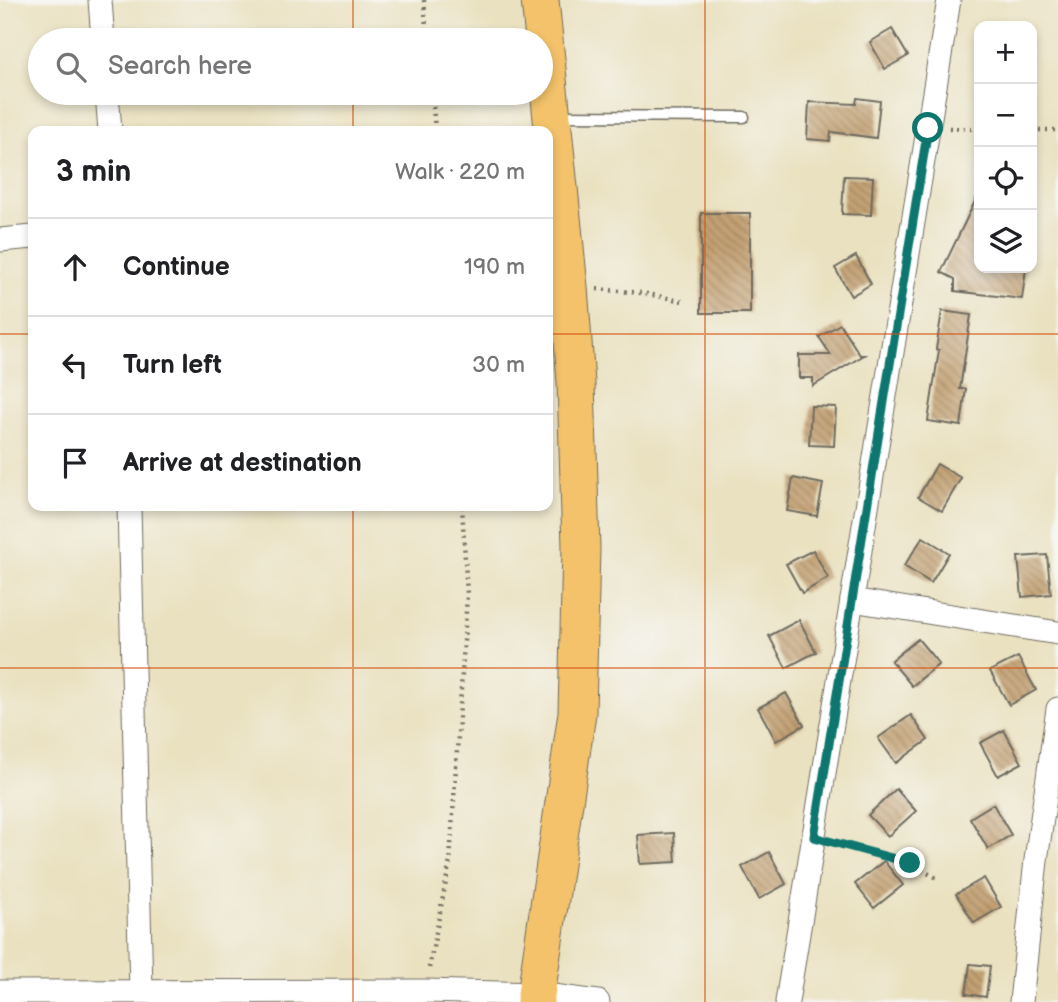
<!DOCTYPE html>
<html lang="en">
<head>
<meta charset="utf-8">
<style>
  :root { --surface:#fff; --page:#f2f2f2; --text:#202124; --muted:#757577; --line:#e0e0e0 }
  body { margin:0; font-family:"Balsamiq Sans",sans-serif; background:var(--page); color:var(--text) }
  .controls { position:absolute; right:21px; top:21px; display:grid; overflow:hidden; border-radius:14px; box-shadow:0 4px 10px #0003 }
  .controls button { width:63px; height:63px; display:grid; place-items:center; padding:0; border:0; border-bottom:2px solid var(--line); background:var(--surface); color:var(--text); font:35px sans-serif }
  .stop { position:absolute; width:21px; height:21px; margin:-16px; border:5px solid #0f766e; border-radius:50%; background:#fff }
  .stop.end { background:#0f766e; border-color:#fff; box-shadow:0 2px 7px #0008 }
  .list { margin:0; padding:0; list-style:none }
  h2 { display:flex; justify-content:space-between; align-items:center; height:91px; margin:0; padding:0 28px; font-size:30px }
  h2 small { font-size:23px; font-weight:400; color:var(--muted) }
  .list li { display:grid; grid-template-columns:46px 1fr auto; gap:21px; align-items:center; box-sizing:border-box; height:98px; padding:0 28px; border-top:2px solid var(--line) }
  .list b { display:block; font-size:26px; white-space:nowrap }
  .list em { font-size:23px; font-style:normal; color:var(--muted) }
  .icon { flex:none; width:38px; height:38px; fill:none; stroke:currentColor; stroke-width:2; stroke-linecap:round; stroke-linejoin:round }
  .map { position:relative; flex:none; width:1058px; height:1002px; overflow:hidden }
  .search { position:absolute; background:var(--surface); box-shadow:0 4px 10px #0003; left:28px; top:28px; width:525px; height:77px; display:flex; align-items:center; gap:18px; box-sizing:border-box; padding:0 24px; border-radius:38px; color:var(--muted); font-size:26px }
  .panel { position:absolute; background:var(--surface); box-shadow:0 4px 10px #0003; left:28px; top:126px; width:525px; height:385px; border-radius:14px }
  .map>svg:first-child { display:block }
</style>
</head>
<body>
<div class="map">
<svg width="1058" height="1002" viewBox="0 0 1058 1002">
  <defs>
    <pattern id="building-back-hatch" width="6" height="6" patternUnits="userSpaceOnUse" patternTransform="scale(1.75)"><rect width="6" height="6" fill="#c3a173"/><path d="M-1 5l2 2M0 0l6 6M5-1l2 2" fill="none" stroke="#9f835f"/></pattern>
  </defs>
  <rect width="100%" height="100%" fill="#f6f6f2"/>
  <filter id="ink" filterUnits="userSpaceOnUse"><feTurbulence type="fractalNoise" baseFrequency=".0143" numOctaves="2"/><feDisplacementMap in="SourceGraphic" scale="14" xChannelSelector="R" yChannelSelector="G"/><feConvolveMatrix kernelMatrix="1 2 1 2 8 2 1 2 1" color-interpolation-filters="sRGB"/></filter>
  <filter id="wash" filterUnits="userSpaceOnUse"><feTurbulence type="fractalNoise" baseFrequency=".00686" numOctaves="4" result="noise"/><feDisplacementMap in="SourceGraphic" scale="28" xChannelSelector="R" yChannelSelector="G"/><feGaussianBlur stdDeviation="1.57" result="paint"/><feColorMatrix in="noise" values="0 0 0 0 0 0 0 0 0 0 0 0 0 0 0 0 0 1.4 0 .05"/><feComposite in="paint" operator="in"/></filter>
  <g filter="url(#wash)">
    <rect width="100%" height="100%" fill="#eae1c0"/>
    <g id="blocks">
      <g fill="url(#building-back-hatch)">
        <polygon points="892,29 908,56 885,69 870,42"/>
        <polygon points="857,98 880,101 876,138 831,132 830,141 807,139 809,102 856,104"/>
        <polygon points="844,176 873,177 871,215 842,214"/>
        <polygon points="979,193 979,268 1026,268 1022,299 955,291 955,279 941,272"/>
        <rect x="701" y="213" width="49" height="100"/>
        <polygon points="856,256 871,284 851,296 835,268"/>
        <polygon points="942,311 971,315 960,389 966,389 961,426 928,421 939,350 936,349"/>
        <polygon points="840,324 860,355 864,355 813,386 813,378 799,378 799,355 831,355 819,337"/>
        <polygon points="811,406 836,407 834,446 809,445"/>
        <polygon points="937,464 961,478 942,511 918,497"/>
        <polygon points="793,478 823,484 817,516 787,511"/>
        <polygon points="923,537 949,553 931,583 904,566"/>
        <polygon points="813,550 828,578 802,593 786,564"/>
        <polygon points="1047,555 1051,594 1022,597 1018,557"/>
        <polygon points="799,620 816,652 786,668 769,636"/>
        <polygon points="918,639 939,664 912,686 891,661"/>
        <polygon points="1018,657 1036,690 1009,705 990,671"/>
        <polygon points="786,693 804,725 776,741 758,708"/>
        <polygon points="911,715 928,740 896,763 878,738"/>
        <polygon points="1004,730 1022,763 998,776 980,743"/>
        <polygon points="896,789 916,811 888,836 868,815"/>
        <polygon points="993,804 1011,835 988,849 970,818"/>
        <polygon points="674,833 676,862 640,864 638,835"/>
        <polygon points="769,852 786,884 759,899 742,867"/>
        <polygon points="884,861 903,885 874,908 855,884"/>
        <polygon points="984,878 1001,907 974,923 956,894"/>
        <polygon points="970,964 990,966 986,997 966,994"/>
      </g>
    </g>
  </g>
  <g filter="url(#ink)">
    <use href="#blocks" fill-opacity="0" stroke="#6e6b5f" stroke-width="2"/>
    <g fill="none" stroke-linecap="round" stroke-linejoin="round">
      <defs>
        <polyline id="lane" points="559,116 744,117"/>
        <g id="street">
          <polyline points="100,0 103,40"/>
          <polyline points="107,93 110,131"/>
          <polyline points="0,240 33,237"/>
          <polyline points="129,506 141,991"/>
          <polyline points="852,600 1058,633"/>
          <polyline points="0,992 425,991 538,994 598,1002"/>
          <polyline points="787,1002 949,0"/>
          <polyline points="1021,1002 1036,860 1058,709"/>
        </g>
        <polyline id="primary" points="535,1002 577,713 581,548 576,383 569,287 540,0"/>
      </defs>
      <use href="#lane" stroke="#6e6b5f" stroke-width="13"/>
      <use href="#street" stroke="#6e6b5f" stroke-width="25"/>
      <use href="#primary" stroke="#6e6b5f" stroke-width="39"/>
      <g stroke="#6e6b5f" stroke-width="4.5" stroke-dasharray="2 5" stroke-linecap="butt">
        <polyline points="424,0 427,40"/>
        <polyline points="432,93 435,131"/>
        <polyline points="949,128 979,129"/>
        <polyline points="1032,130 1058,130"/>
        <polyline points="597,289 642,293 683,301"/>
        <polyline points="835,843 910,864 939,879"/>
        <polyline points="429,968 450,861 467,595 462,506"/>
      </g>
      <use href="#lane" stroke="#fff" stroke-width="10"/>
      <use href="#street" stroke="#fff" stroke-width="23"/>
      <use href="#primary" stroke="#f3c26a" stroke-width="37"/>
    </g>
  </g>
  <g fill="none" stroke-linecap="round" stroke-linejoin="round" filter="url(#ink)">
    <polyline stroke="#0f766e" stroke-width="9" points="910,863 814,837 928,128"/>
  </g>
  <path fill="none" stroke="#d5540f" stroke-width="2" stroke-opacity="0.55" d="M353,0v40M705,0v1002M353,93v38M0,334h33M548,334h510M353,506v496M0,668h1058"/>
</svg>
<div class="controls">
<button>+</button>
<button>−</button>
<button><svg class="icon" aria-label="locate" viewBox="0 0 24 24"><circle cx="12" cy="12" r="6"/><path d="M12 2v4M12 18v4M2 12h4M18 12h4"/></svg></button>
<button><svg class="icon" aria-label="layers" viewBox="0 0 24 24"><path d="M12 4l9 5-9 5-9-5zM3 14l9 5 9-5"/></svg></button>
</div>
<div class="stop" style="left:928px;top:128px"></div>
<div class="stop end" style="left:910px;top:863px"></div>
<div class="search"><svg class="icon" aria-label="search" viewBox="0 0 24 24"><circle cx="10" cy="10" r="6"/><path d="M15 15l6 6"/></svg>Search here</div>
<section class="panel">
<h2>3 min<small>Walk · 220 m</small></h2>
<ul class="list">
<li><svg class="icon" aria-label="ahead" viewBox="0 0 24 24"><path d="M12 20V5M6 11l6-6 6 6"/></svg><div><b>Continue</b></div><em>190 m</em></li>
<li><svg class="icon" aria-label="left" viewBox="0 0 24 24"><path d="M17 20v-9H6M10 6l-5 5 5 5"/></svg><div><b>Turn left</b></div><em>30 m</em></li>
<li><svg class="icon" aria-label="arrive" viewBox="0 0 24 24"><path d="M6 21V4h12l-3 4 3 4H6"/></svg><div><b>Arrive at destination</b></div></li>
</ul>
</section>
</div>
</body>
</html>
